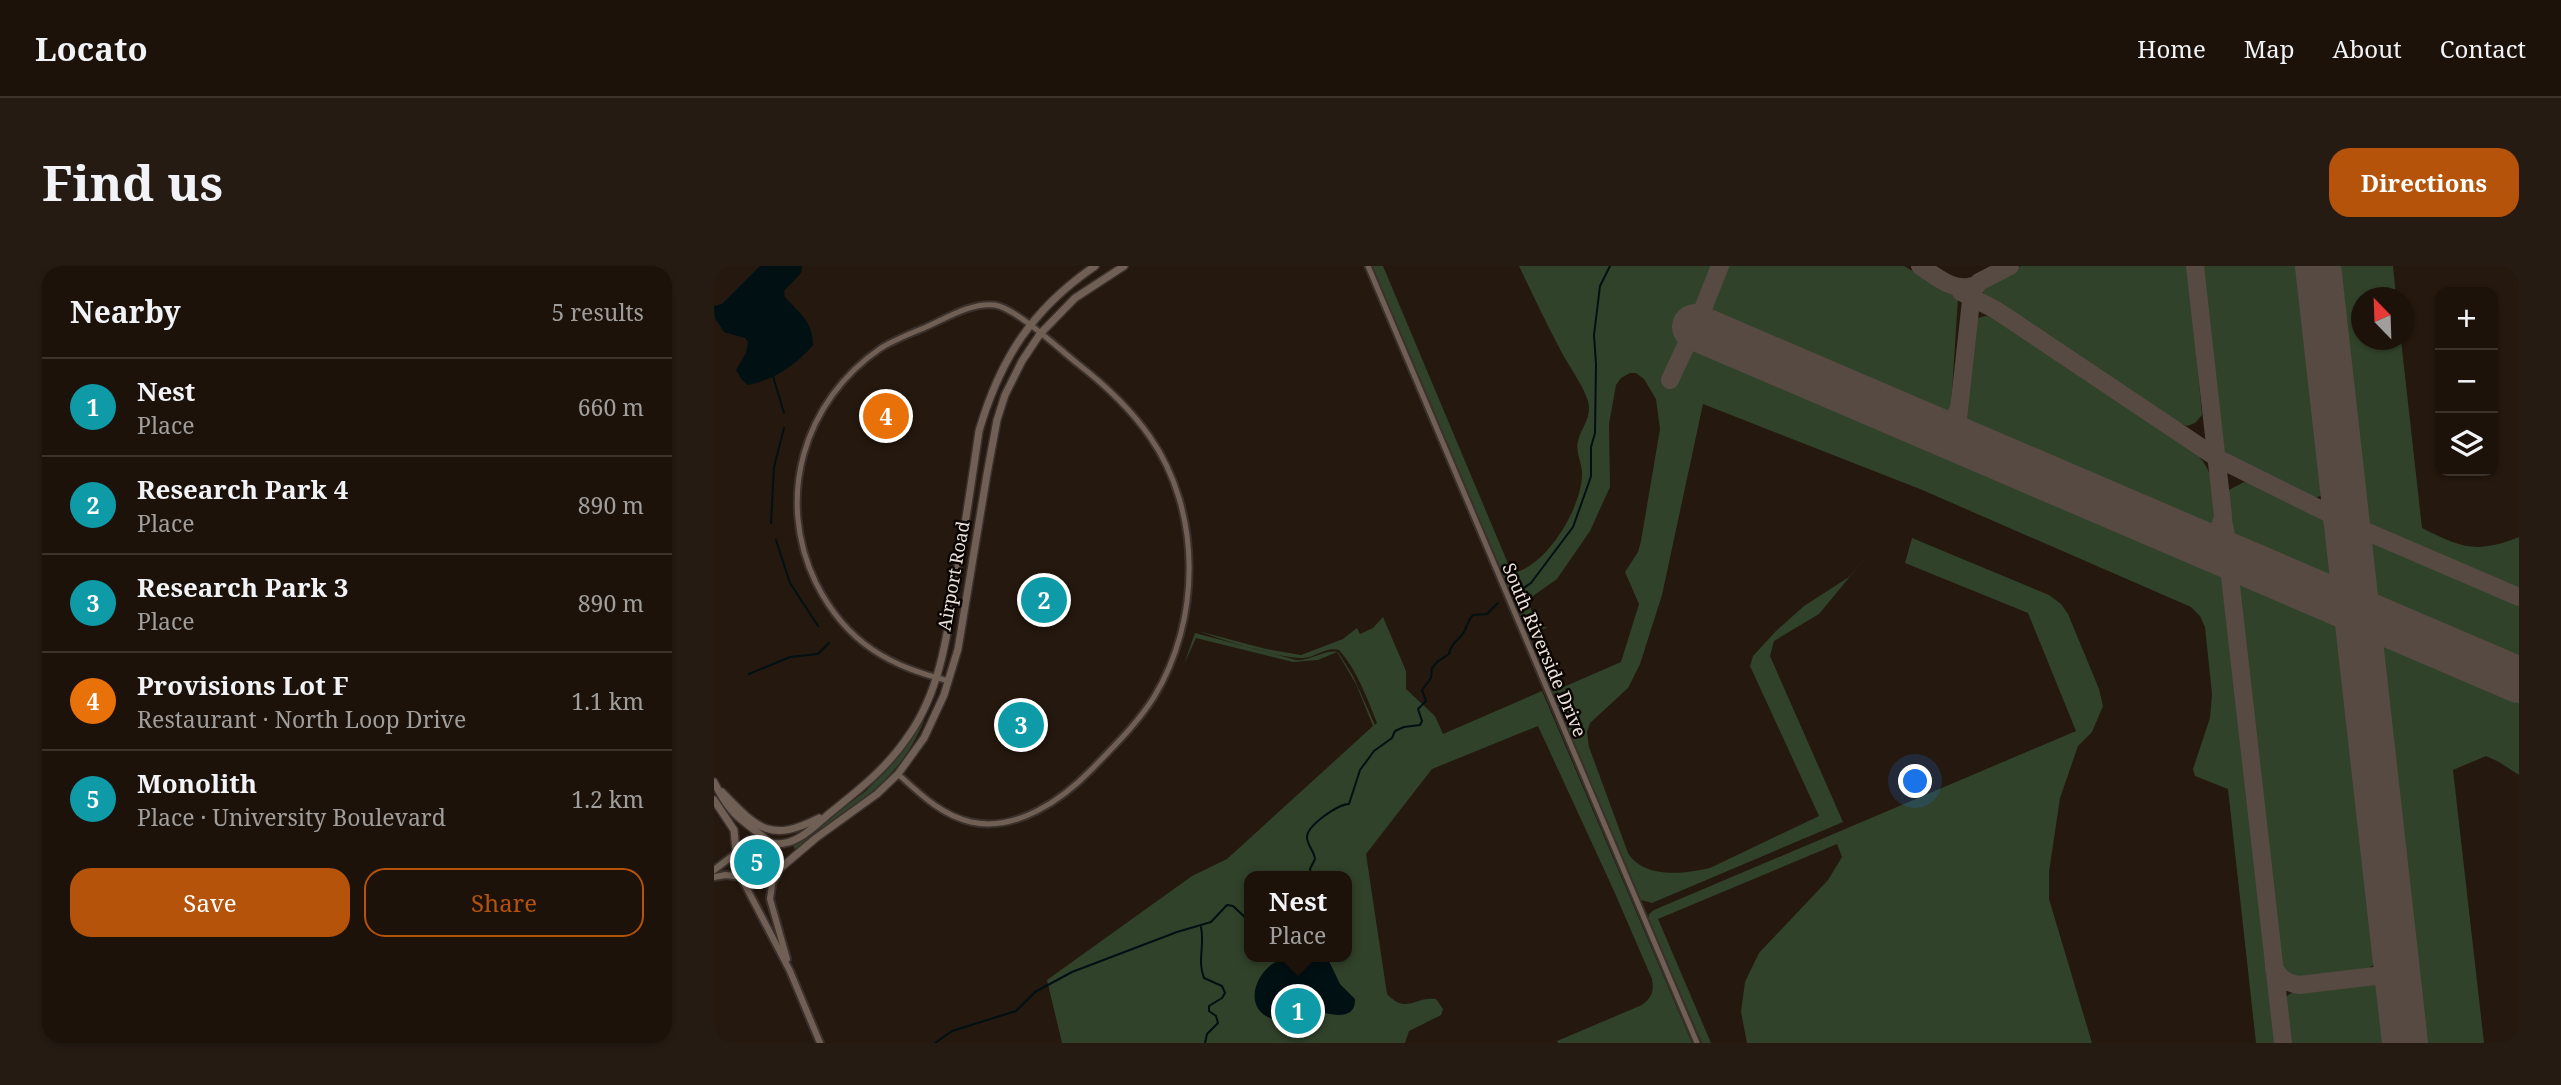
<!DOCTYPE html>
<html lang="en">
<head>
<meta charset="utf-8">
<style>
  :root { --surface:#1c120a; --page:#251b13; --text:#f1f3f6; --muted:#a09e9c; --line:#3a322b; --accent:#b45309 }
  body { margin:0; font-family:"Noto Serif",serif; background:var(--page); color:var(--text) }
  .controls { position:absolute; right:21px; top:21px; display:grid; overflow:hidden; border-radius:14px; box-shadow:0 2px 5px #0004 }
  .controls button { width:63px; height:63px; display:grid; place-items:center; padding:0; border:0; border-bottom:2px solid var(--line); background:var(--surface); color:var(--text); font:35px sans-serif }
  .compass { position:absolute; left:1637px; top:21px; width:63px; height:63px; border-radius:50%; background:var(--surface); box-shadow:0 2px 5px #0004; rotate:337deg }
  .you { position:absolute; left:1202px; top:516px; width:24px; height:24px; margin:-18px; border:5px solid #fff; border-radius:50%; background:#1a73e8; box-shadow:0 0 0 10px #1a73e833 }
  .badge { display:grid; place-items:center; width:46px; height:46px; border-radius:50%; background:var(--accent); color:#fff; font-size:23px; font-weight:700 }
  .pin { position:absolute; translate:-50% -50%; border:4px solid #fff; box-shadow:0 2px 7px #0006 }
  .popup { position:absolute; left:530px; top:605px; width:108px; height:91px; box-sizing:border-box; display:grid; place-content:center; border-radius:14px; background:var(--surface); filter:drop-shadow(0 2px 5px #0005); font-size:23px; white-space:nowrap; color:var(--muted) }
  .popup b { font-size:26px; color:var(--text) }
  .popup::after { content:''; position:absolute; left:50%; top:100%; margin-left:-14px; border:14px solid transparent; border-top-color:var(--surface) }
  .list { margin:0; padding:0; list-style:none }
  h2 { display:flex; justify-content:space-between; align-items:center; height:91px; margin:0; padding:0 28px; font-size:30px }
  h2 small { font-size:23px; font-weight:400; color:var(--muted) }
  .list li { display:grid; grid-template-columns:46px 1fr auto; gap:21px; align-items:center; box-sizing:border-box; height:98px; padding:0 28px; border-top:2px solid var(--line) }
  .list b { display:block; font-size:26px; white-space:nowrap }
  .list p { margin:0; font-size:23px; white-space:nowrap; color:var(--muted) }
  .list em { font-size:23px; font-style:normal; color:var(--muted) }
  .actions { display:flex; gap:14px; padding:21px 28px }
  .actions a { flex:1; padding:16px 0; border:2px solid var(--accent); border-radius:21px; text-align:center; font-size:24px; color:var(--accent) }
  .actions .main { background:var(--accent); color:#fff }
  .icon { flex:none; width:38px; height:38px; fill:none; stroke:currentColor; stroke-width:2; stroke-linecap:round; stroke-linejoin:round }
  .map { position:relative; flex:none; width:1805px; height:777px; overflow:hidden; border-radius:21px }
  header { display:flex; align-items:center; gap:42px; box-sizing:border-box; height:98px; padding:0 35px; background:var(--surface); border-bottom:2px solid var(--line) }
  header strong { font-size:33px }
  nav { display:flex; gap:38px; margin-inline-start:auto; font-size:24px }
  .intro { display:flex; align-items:center; justify-content:space-between; box-sizing:border-box; height:168px; padding:0 42px }
  h1 { margin:0; font-size:49px }
  .button { padding:18px 32px; border-radius:21px; background:var(--accent); color:#fff; font-size:24px; font-weight:700 }
  main { display:flex; gap:42px; padding:0 42px }
  aside { flex:1; background:var(--surface); border-radius:21px; box-shadow:0 2px 5px #0004 }
  .map>svg:first-child { display:block }
</style>
</head>
<body>
<header>
<strong>Locato</strong>
<nav><a>Home</a><a>Map</a><a>About</a><a>Contact</a></nav>
</header>
<div class="intro"><h1>Find us</h1><a class="button">Directions</a></div>
<main>
<aside>
<h2>Nearby<small>5 results</small></h2>
<ul class="list">
<li><span class="badge" style="background:#0f9aa8">1</span><div><b>Nest</b><p>Place</p></div><em>660 m</em></li>
<li><span class="badge" style="background:#0f9aa8">2</span><div><b>Research Park 4</b><p>Place</p></div><em>890 m</em></li>
<li><span class="badge" style="background:#0f9aa8">3</span><div><b>Research Park 3</b><p>Place</p></div><em>890 m</em></li>
<li><span class="badge" style="background:#e8710a">4</span><div><b>Provisions Lot F</b><p>Restaurant · North Loop Drive</p></div><em>1.1 km</em></li>
<li><span class="badge" style="background:#0f9aa8">5</span><div><b>Monolith</b><p>Place · University Boulevard</p></div><em>1.2 km</em></li>
</ul>
<div class="actions"><a class="main">Save</a><a>Share</a></div>
</aside>
<div class="map">
<svg width="1805" height="777" viewBox="0 0 1805 777">
  <rect width="100%" height="100%" fill="#25180e"/>
  <g fill="#31422a" fill-rule="evenodd">
    <path d="M658,0h11l129,307c34,-5 71,-67 70,-100 0,-10 -7,-22 -4,-32 4,-15 14,-23 10,-40 -5,-16 -18,-33 -26,-48 -15,-28 -29,-58 -43,-87h193l-48,110 10,4 14,-33 8,-7 524,224 56,479h-20l-28,-254 -33,-13 -2,-7 17,-51 2,-24 -7,-67 -5,-11 -9,-9 -271,-118 -217,-85 -41,191 -22,69 -12,24 -38,35 -3,9 2,15 39,106c16,26 56,21 82,15l109,-52 -69,-150 3,-10 23,-25 28,-25 45,-29 17,-20 -47,57 -45,27 -4,15 73,166 -191,81 -11,-3 -89,-208 69,-30 18,-58 -14,-32 13,-20 3,-11 19,-112 -4,-30 -12,-20 -8,-6h-6l-9,5 -5,7 -7,39 1,63 -20,44 -33,48 -24,17 -4,8 8,21 11,3 -22,3z"/>
    <polygon points="1012,0 1190,0 1244,32 1237,141 1234,150 1226,154 994,55 995,42"/>
    <polygon points="1307,0 1474,0 1488,149 1481,157 1473,160 1452,152 1270,30 1268,20"/>
    <polygon points="1485,0 1587,0 1610,207 1609,229 1598,233 1516,191 1507,181 1503,168"/>
    <path d="M1618,0h61l3,31 -35,1v42h40l21,188c40,20 54,26 97,9v53l-158,-67z"/>
    <path d="M1271,50l8,1 12,7 176,117c34,27 28,31 35,71 -1,10 -4,16 -13,20l-241,-103 9,-95 7,-16z"/>
    <polygon points="1530,216 1540,218 1616,255 1623,323 1518,277 1511,236 1513,225"/>
    <polygon points="1198,272 1335,329 1347,338 1354,348 1385,423 1389,440 1378,466 1364,480 1346,532 1335,606 1335,633 1378,777 1033,777 1027,746 1031,716 1045,687 1114,614 1128,591 1123,578 944,653 997,777 988,777 934,653 935,648 940,644 1362,465 1314,347 1191,297"/>
    <polygon points="1655,277 1665,277 1805,337 1805,402 1656,338 1649,280"/>
    <path d="M1534,311l91,40 40,333c-1,13 -6,17 -17,21l-65,7 -12,-2 -7,-14 -41,-372 3,-6z"/>
    <path d="M669,351l23,54v18l29,27 8,18 99,-43 150,352h-134l-1,-2 85,-36c10,-8 12,-13 10,-26l-38,-88 -76,-165 -106,43 -66,85 21,140c20,21 27,2 49,5l7,10 -2,6 -32,16 -4,12h-343l-15,-63 145,-104 35,-17 146,-133 -17,-42 -19,-32 -19,8 -25,2 -97,-24 -12,26 11,-31 101,27c15,1 29,-11 42,-8l15,24 22,49 2,-2c-10,-25 -20,-53 -38,-73 -12,-4 -23,7 -36,8 -23,1 -82,-19 -105,-27l68,18 35,6 42,-16 14,-11 3,6 13,-6zM535,610h98v81h-98z"/>
    <polygon points="1659,365 1805,427 1805,509 1785,496 1772,490 1739,504 1770,777 1707,777"/>
    <path d="M208,455h2c-22,51 -51,72 -94,104 -10,8 -23,21 -35,25l-2,-5 73,-54 33,-35z"/>
    <polygon points="41,579 52,582 58,590 58,601 46,611 36,609 29,603 28,586"/>
    <path d="M1650,716l10,1 10,14 5,46h-101c-2,-12 -8,-32 -3,-44 7,-15 63,-15 79,-17z"/>
  </g>
  <g fill="#001013">
    <path d="M46,0h42l-1,7 -17,18 1,6c14,16 28,24 28,48 -17,20 -39,35 -65,40l-6,-5 -6,-10 10,-17 2,-11 -3,-4 -21,-6 -9,-14 -1,-12 8,-2z"/>
    <path d="M586,691h27l13,27 15,15c0,3 0,8 -3,11 -6,9 -30,4 -37,-2 -4,-3 -6,-10 -10,-14l-6,-2 -6,2 -5,10 2,2 -4,4 -2,6 -11,3c-29,-9 -20,-43 1,-56 8,-5 18,-2 26,-6z"/>
  </g>
  <g fill="none" stroke-linecap="round" stroke-linejoin="round">
    <g stroke="#001013" stroke-width="2">
      <polyline points="59,110 70,147"/>
      <polyline points="57,257 60,201 70,162"/>
      <polyline points="62,274 76,317 104,360"/>
      <polyline points="801,328 817,317 859,261 874,219 877,210 877,181 881,167 882,98 880,69 886,20 896,0"/>
      <polyline points="35,408 76,391 104,388 115,377"/>
      <path d="M597,610l-1,-7 5,-10c-1,-8 -7,-13 -8,-21 -1,-12 31,-34 42,-34l11,-34 14,-19 18,-13 3,-7 9,-4 16,-2 2,-4 -4,-12 8,-8 -4,-11 9,-12 1,-10 5,-6 12,-8c2,-12 11,-14 16,-24 3,-7 3,-10 8,-15l14,-1 11,-11"/>
      <path d="M487,661c4,18 -4,34 3,51l18,8 3,7 -3,5 -13,8v5l7,5 2,7 -11,11 -2,9"/>
      <polyline points="221,777 238,765 302,745 321,726 358,706 463,666 497,656 513,639 519,640 535,655"/>
    </g>
    <g stroke="#574a42" stroke-width="18">
      <path d="M1206,0c16,10 33,26 52,20"/>
      <polyline points="1247,26 1282,44 1503,192 1624,252 1632,266 1639,330"/>
      <polyline points="956,114 974,75 995,67 988,45 1006,0"/>
      <path d="M1156,135l66,26c12,-2 17,-7 23,-18l13,-117 7,-10 31,-16"/>
      <path d="M1245,143c-2,15 -1,25 11,35l57,24"/>
      <path d="M1424,250c25,10 77,45 85,0l-28,-250"/>
      <polyline points="1509,254 1515,285 1523,292 1590,320"/>
      <path d="M1444,261c20,8 64,20 71,41l54,475"/>
      <polyline points="1649,264 1805,331"/>
      <polyline points="1578,318 1605,330"/>
      <path d="M1560,702c6,11 13,15 25,17l76,-9c30,5 26,42 29,67"/>
      <path d="M1661,710c12,-6 17,-11 19,-25l-8,-69"/>
    </g>
    <g stroke="#574a42" stroke-width="46">
      <polyline points="1604,0 1691,777"/>
      <polyline points="981,61 1805,414"/>
    </g>
    <defs>
      <g id="minor">
        <polyline points="654,0 983,777"/>
        <path d="M184,508c22,20 43,41 73,48 45,10 91,-22 121,-53 22,-23 45,-45 62,-72 47,-77 48,-185 -4,-260 -20,-29 -45,-52 -72,-73 -19,-15 -61,-55 -83,-59 -24,-3 -50,14 -71,23 -15,6 -30,12 -43,20 -78,53 -106,151 -65,235 13,26 33,51 57,67 24,16 49,24 76,31"/>
      </g>
      <g id="tertiary">
        <polyline points="0,604 21,588"/>
        <polyline points="0,611 12,609 27,611"/>
        <polyline points="59,612 56,633 73,693"/>
        <polyline points="28,613 76,705 106,777"/>
      </g>
      <g id="secondary">
        <path d="M0,516c6,12 12,23 21,32 12,13 44,29 44,47 1,49 -65,5 -30,-21h17"/>
        <path d="M8,526c36,37 48,51 97,26"/>
        <polyline points="0,534 20,564 22,585"/>
        <path d="M57,577c24,5 42,-16 59,-30 30,-24 58,-46 79,-78 33,-47 39,-107 48,-162 8,-47 15,-94 22,-142 21,-72 53,-122 116,-165"/>
        <polyline points="63,605 102,572 163,528 184,508 210,472 230,429 244,383 273,208 283,154 291,129 308,95 326,68 361,32 410,0"/>
      </g>
    </defs>
    <use href="#minor" stroke="#3a302c" stroke-width="9"/>
    <use href="#tertiary" stroke="#3a302c" stroke-width="10"/>
    <use href="#secondary" stroke="#3a302c" stroke-width="10"/>
    <use href="#minor" stroke="#705f54" stroke-width="5"/>
    <use href="#tertiary" stroke="#705f54" stroke-width="6"/>
    <use href="#secondary" stroke="#705f54" stroke-width="7"/>
  </g>
  <g text-anchor="middle" stroke-width="5" stroke-linejoin="round" paint-order="stroke">
    <g font-size="18" fill="#ece2db" stroke="#0a0503">
      <text transform="translate(240 310) rotate(-80)" y="6">Airport Road</text>
      <text transform="translate(830 384) rotate(67)" y="6">South Riverside Drive</text>
    </g>
  </g>
</svg>
<div class="controls">
<button>+</button>
<button>−</button>
<button><svg class="icon" aria-label="layers" viewBox="0 0 24 24"><path d="M12 4l9 5-9 5-9-5zM3 14l9 5 9-5"/></svg></button>
</div>
<svg class="compass" viewBox="-18 -18 36 36"><path d="M0-13l5 13h-10z" fill="#e53935"/><path d="M0 13l5-13h-10z" fill="#a09e9c"/></svg>
<div class="you"></div>
<div class="pin badge" style="left:584px;top:745px;background:#0f9aa8">1</div>
<div class="popup"><b>Nest</b>Place</div>
<div class="pin badge" style="left:330px;top:334px;background:#0f9aa8">2</div>
<div class="pin badge" style="left:307px;top:459px;background:#0f9aa8">3</div>
<div class="pin badge" style="left:172px;top:150px;background:#e8710a">4</div>
<div class="pin badge" style="left:43px;top:596px;background:#0f9aa8">5</div>
</div>
</main>
</body>
</html>
